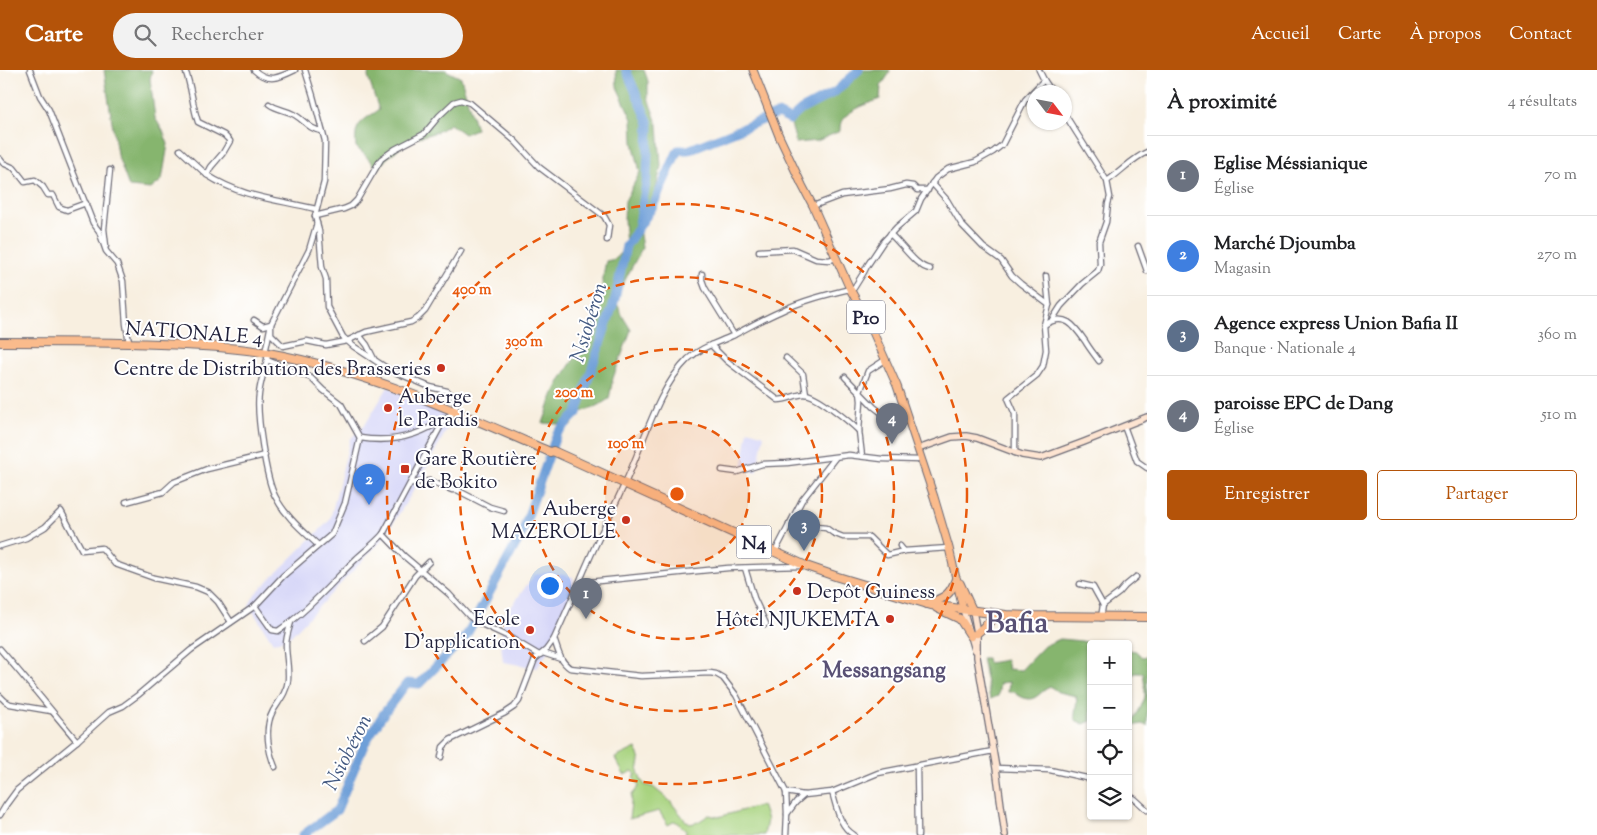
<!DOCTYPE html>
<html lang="fr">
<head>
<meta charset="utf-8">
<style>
  :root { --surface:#fff; --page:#f2f2f2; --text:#202124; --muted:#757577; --line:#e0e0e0; --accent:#b45309 }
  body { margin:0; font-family:"Sorts Mill Goudy",serif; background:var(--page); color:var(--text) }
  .controls { position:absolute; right:15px; bottom:15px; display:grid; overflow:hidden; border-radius:5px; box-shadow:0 1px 4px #0004 }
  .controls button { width:45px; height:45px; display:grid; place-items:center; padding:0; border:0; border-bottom:1px solid var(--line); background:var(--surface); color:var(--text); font:25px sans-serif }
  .compass { position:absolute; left:1027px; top:15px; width:45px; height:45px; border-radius:50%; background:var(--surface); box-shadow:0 1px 4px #0004; rotate:122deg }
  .you { position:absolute; left:549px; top:515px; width:18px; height:18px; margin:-12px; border:4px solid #fff; border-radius:50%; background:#1a73e8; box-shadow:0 0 0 8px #1a73e833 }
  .badge { display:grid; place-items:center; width:32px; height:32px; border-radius:50%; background:var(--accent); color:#fff; font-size:16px; font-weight:700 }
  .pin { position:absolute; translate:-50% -41px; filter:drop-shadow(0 1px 2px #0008) }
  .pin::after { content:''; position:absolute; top:26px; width:18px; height:15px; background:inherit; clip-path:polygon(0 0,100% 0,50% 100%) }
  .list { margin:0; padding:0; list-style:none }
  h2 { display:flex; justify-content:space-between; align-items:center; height:65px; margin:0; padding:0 20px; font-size:21px }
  h2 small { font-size:16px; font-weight:400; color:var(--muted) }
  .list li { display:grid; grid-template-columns:32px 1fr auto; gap:15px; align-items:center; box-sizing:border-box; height:80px; padding:0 20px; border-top:1px solid var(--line) }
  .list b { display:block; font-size:19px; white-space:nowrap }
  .list p { margin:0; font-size:16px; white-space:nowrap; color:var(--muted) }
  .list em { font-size:16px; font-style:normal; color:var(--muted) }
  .actions { display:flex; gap:10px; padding:15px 20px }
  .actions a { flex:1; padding:11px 0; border:1px solid var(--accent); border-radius:5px; text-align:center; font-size:18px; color:var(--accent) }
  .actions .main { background:var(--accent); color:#fff }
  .icon { flex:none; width:28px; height:28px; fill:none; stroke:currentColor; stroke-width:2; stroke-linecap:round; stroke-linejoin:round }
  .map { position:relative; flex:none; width:1147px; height:765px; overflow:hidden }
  header { display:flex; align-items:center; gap:30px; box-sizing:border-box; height:70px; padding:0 25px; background:var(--accent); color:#fff }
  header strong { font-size:24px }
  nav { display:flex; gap:28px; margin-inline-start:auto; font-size:18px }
  .search { width:350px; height:45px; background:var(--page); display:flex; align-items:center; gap:12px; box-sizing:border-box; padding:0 18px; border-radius:28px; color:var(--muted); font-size:19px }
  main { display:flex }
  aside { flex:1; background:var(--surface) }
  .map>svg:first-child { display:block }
</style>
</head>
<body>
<header>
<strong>Carte</strong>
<div class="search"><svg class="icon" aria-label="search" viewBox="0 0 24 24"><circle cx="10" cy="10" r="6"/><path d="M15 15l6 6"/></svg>Rechercher</div>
<nav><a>Accueil</a><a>Carte</a><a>À propos</a><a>Contact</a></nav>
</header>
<main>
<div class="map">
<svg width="1147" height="765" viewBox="0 0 1147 765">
  <rect width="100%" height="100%" fill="#fff"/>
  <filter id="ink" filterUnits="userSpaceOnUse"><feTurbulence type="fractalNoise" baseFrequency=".02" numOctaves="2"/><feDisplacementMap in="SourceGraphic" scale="10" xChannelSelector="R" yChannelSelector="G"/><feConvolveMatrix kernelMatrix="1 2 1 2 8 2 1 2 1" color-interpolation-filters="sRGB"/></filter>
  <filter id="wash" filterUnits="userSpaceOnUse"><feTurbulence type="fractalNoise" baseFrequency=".0096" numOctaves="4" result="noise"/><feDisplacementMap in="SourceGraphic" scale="20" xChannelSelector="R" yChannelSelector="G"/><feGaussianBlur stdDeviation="1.12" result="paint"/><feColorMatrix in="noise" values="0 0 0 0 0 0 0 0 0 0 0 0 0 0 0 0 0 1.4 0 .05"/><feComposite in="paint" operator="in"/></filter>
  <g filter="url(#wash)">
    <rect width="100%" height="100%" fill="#f8efe0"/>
    <g fill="#d7d7f8">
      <polygon points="388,317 456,343 414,420 383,469 291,566 273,573 249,535 255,524 330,450 350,369 365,355"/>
      <polygon points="748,360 764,365 756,403 742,398"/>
      <polygon points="550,502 573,507 574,518 549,580 537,598 503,592 501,574 504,547 534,505"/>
    </g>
    <polygon fill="#a8d37f" stroke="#657a5d" points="636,678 640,691 638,701 641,710 645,715 653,717 670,731 686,751 690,754 698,752 709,745 718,747 762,735 767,750 764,765 685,765 686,760 675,751 668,755 659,741 629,749 632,725 639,716 633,707 636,705 633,701 624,705 615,688"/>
    <g fill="#86b56e" stroke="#546c54">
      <polygon points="104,0 152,0 150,9 155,48 163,61 168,74 162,110 151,119 129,117 117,84"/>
      <path d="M369,0h76l16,8 15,51 -12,5 -14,-10 -13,8 -28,8 -23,19 -8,11 -13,-15 -9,-8c-2,-23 4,-25 23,-37l-11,-33z"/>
      <path d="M616,0h28l4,11v17l10,28 3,40 -9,42 -13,20 3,20 -27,51 8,18 8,13 -18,48 -4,21 -15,9 -17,5 -5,12 -29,-2c5,-13 9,-28 16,-40 11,-20 25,-36 35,-57 8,-19 7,-44 12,-65l9,-2 11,-13 -2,-27 1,-18 15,-29 -7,-30 -1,-23 -15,-32z"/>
      <path d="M861,0h29l-1,4 -8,12 -1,13c-10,4 -31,11 -37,20 -3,3 -3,8 -3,12l-23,10 -21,2 -6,-23 11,-10 52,-29z"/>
      <path d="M1060,569l22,2 11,3h-2v77l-7,3 -9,-4c-1,-8 3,-16 1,-24l-18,-4 -7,-5c-9,2 -13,12 -22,12 -4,0 -9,-3 -12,-4l-2,-3h-7l1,-10 -9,1 -2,13 -8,3 -8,-41h5l1,5 18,-3 2,9 13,1 23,-24z"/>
      <path d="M1128,580l8,1 6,6 5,-1v70l-5,-2 -10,2c3,-12 12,-21 13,-31 0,-7 -1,-15 -2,-22h-8l-7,8z"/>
    </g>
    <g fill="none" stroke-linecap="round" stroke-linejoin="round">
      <g stroke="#6e9fd8" stroke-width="9">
        <polyline points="626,0 649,53 647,108 639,154"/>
        <polyline points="303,765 337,740 365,673 384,643 407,613 419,614 466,566 522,463 557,363 577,343 615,229 626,176 652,138 678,80 688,80 778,44 790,50 801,40 835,22 859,0"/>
      </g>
    </g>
  </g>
  <g filter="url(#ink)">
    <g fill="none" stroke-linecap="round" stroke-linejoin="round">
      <defs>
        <g id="street">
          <polyline points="30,0 40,26 49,40 93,153 99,161 106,181 117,194 123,211 126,254 129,273"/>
          <path d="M185,0c7,17 7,35 13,52l26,13 6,6 -7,12 -12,14 -4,8c36,23 69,24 109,34"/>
          <path d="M254,0c14,13 25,8 41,0"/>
          <polyline points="305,0 313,26 325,71 324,112 315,146 319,161 322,197 326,209 327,237 343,267 353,276 388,299 430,317 447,321 455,328 456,342 445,348"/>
          <polyline points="1044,10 1052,22"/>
          <path d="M269,34c10,7 16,5 26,11 10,6 15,15 27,16"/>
          <polyline points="180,80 207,105"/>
          <polyline points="0,89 3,93 14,98 25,112 35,110 43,117 48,125 53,125 59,137 67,140 86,133"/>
          <path d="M1107,111c14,-9 24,-22 40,-29"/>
          <polyline points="932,113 947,130 962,155 983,177 1001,190 1012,206 1021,214 1049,235"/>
          <polyline points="813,136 842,125 890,119 906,115 913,116 917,120 928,120"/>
          <polyline points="315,146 344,139 351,136 357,130 381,89 395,79 424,64 439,46 454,32 461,30 470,33 515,71 539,97 604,146 609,155 607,170"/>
          <path d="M890,164c12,10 26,33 40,35"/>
          <polyline points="106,176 104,159 110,100"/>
          <polyline points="1138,176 1147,201"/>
          <polyline points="759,181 793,179 816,189 829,190 837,188"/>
          <polyline points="702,204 702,210 705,218 734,265"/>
          <polyline points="254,250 263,256 271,254 271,264 283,276 307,271 326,275 347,271 366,262 411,252 418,248 425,241 461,181"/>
          <polyline points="1052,250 1061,236 1082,214 1098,201 1100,194 1099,172 1106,152 1108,134 1110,127 1107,111 1064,43"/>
          <path d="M1044,255c21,-13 30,0 41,16 4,7 9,13 14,20"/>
          <polyline points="359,265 367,275 374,289"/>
          <path d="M711,275l16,16 51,39c10,0 18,-6 27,-6 11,0 45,28 54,37"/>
          <polyline points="265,283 271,254 309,180 317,153"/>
          <polyline points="786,288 803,304 806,324"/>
          <path d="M267,290c-3,12 -7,23 -8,34 -3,20 7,85 16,102 10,20 27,34 43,49"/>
          <polyline points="845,307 874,337 887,347 892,356"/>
          <polyline points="1124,356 1137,391 1147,398"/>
          <polyline points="1015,383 1015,344 1008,328 1037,305 1043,296 1046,280 1044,255 1049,235 1046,206"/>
          <polyline points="862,386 859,361 861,331 860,322 868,301 885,290"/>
          <polyline points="722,400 737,402 762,394 787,393 849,385 882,389 921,390"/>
          <polyline points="411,413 430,411 452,420 457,420 490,437 504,441"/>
          <polyline points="126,432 163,422 174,412 207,399 265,385"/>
          <polyline points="789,454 826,458 833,463 843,467 869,467 887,485 904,481"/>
          <polyline points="383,464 404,486 449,524 469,546 477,552 507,566 539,585"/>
          <polyline points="0,476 26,468 45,457 61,441 82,480 102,478 115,494 154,508 196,517 208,522 218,532 231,552"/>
          <polyline points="900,476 904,481 949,478"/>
          <polyline points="775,482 802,430 835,388"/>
          <polyline points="745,498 754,528 766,554"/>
          <path d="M579,513c14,-35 31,-67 46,-100 18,-38 33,-95 63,-124 13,-12 29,-16 44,-23 15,-8 31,-17 47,-24 24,-12 50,-18 75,-24l10,-16 3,-6 16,-24 14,-15 19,-16 5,-12 15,-21 12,-9 27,-7 18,-10 9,-7 23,-45 19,-20 -5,-10"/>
          <polyline points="1080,514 1093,517 1103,535 1101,548"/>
          <polyline points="1103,535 1119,523 1125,516 1136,507"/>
          <path d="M255,536l17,24 6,1c30,-20 53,-48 79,-73 9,-8 18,-15 26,-24l62,-116c-25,18 -54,25 -85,20"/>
          <path d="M554,569c4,11 6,23 16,29l71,8 69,-3 6,1 7,4 13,17 50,97 1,22"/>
          <polyline points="365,571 382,557 415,506 429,492"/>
          <path d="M0,579c26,30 51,61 77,92"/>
          <polyline points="543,583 561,589"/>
          <polyline points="0,626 5,631 10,634 51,641"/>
          <polyline points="441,687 443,677 450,670 505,643 514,637 519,631 535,589 546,580 554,569 579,513 728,498 802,496"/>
          <polyline points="917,696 918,765"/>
          <path d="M275,697c-7,-16 -11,-40 -2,-56 6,-10 14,-19 15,-31 1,-12 -2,-24 -2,-35 0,-8 3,-16 5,-23"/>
          <polyline points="996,698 1050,700 1091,709"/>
          <polyline points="786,722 804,725"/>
          <path d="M832,722c5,16 7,34 22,43"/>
          <polyline points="1128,725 1135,729 1147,740"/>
          <polyline points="0,745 6,735 17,720 77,671 109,642 123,636 138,625 191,580 255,536 283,506 332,464 345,433 360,368 341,334 323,320 311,308 267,290 268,283"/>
          <polyline points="786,765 787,744 796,732 804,725 832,722 878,703 993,681"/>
        </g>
        <g id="secondary">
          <polyline points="918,379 952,367 966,366 977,368 1022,385 1041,388 1084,372 1147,347"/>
          <polyline points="963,539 975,580"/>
          <polyline points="973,541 977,563 977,587 996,698 1005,765"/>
        </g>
        <g id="primary">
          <polyline points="753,0 779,66 802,115 813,136 850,219 869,253 897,316 934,427 949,478 963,539"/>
          <polyline points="960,513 973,541"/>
        </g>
        <g id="highway">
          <path d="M0,272c53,0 106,0 159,2 37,1 73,3 109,9 99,18 190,59 282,99l3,-1 253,115 32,11 93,28 75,10 28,1 113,1"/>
          <path d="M927,534c17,-6 23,-8 29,-25"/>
          <polyline points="937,538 960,549 971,566"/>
          <polyline points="977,563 993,549 1004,545"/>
        </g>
      </defs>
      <use href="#street" stroke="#6d6a75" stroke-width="7"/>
      <use href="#secondary" stroke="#6d6a75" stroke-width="8"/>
      <use href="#primary" stroke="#6d6a75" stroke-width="9"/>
      <use href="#highway" stroke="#6d6a75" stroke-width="10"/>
      <use href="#street" stroke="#fff" stroke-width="4.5"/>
      <use href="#secondary" stroke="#fde4d1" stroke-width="5.5"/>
      <use href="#primary" stroke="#fabb8c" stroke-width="7"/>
      <use href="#highway" stroke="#fabb8c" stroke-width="8"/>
    </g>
  </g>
  <circle cx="677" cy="424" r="72" fill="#e8590c" fill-opacity=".12"/>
  <g fill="none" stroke="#e8590c" stroke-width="2.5" stroke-dasharray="9 6">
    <circle cx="677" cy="424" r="72"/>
    <circle cx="677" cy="424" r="145"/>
    <circle cx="677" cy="424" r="217"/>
    <circle cx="677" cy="424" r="290"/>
  </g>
  <g fill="#c8321e" stroke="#fff" stroke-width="2">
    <circle cx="441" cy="298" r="5"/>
    <circle cx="388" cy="338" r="5"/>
    <rect x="400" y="394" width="10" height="10" rx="2.5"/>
    <circle cx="626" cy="450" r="5"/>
    <circle cx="797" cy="521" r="5"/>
    <circle cx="890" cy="549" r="5"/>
    <circle cx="530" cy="560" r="5"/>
  </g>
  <g text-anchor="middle" stroke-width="4" stroke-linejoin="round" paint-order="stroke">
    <g fill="#fff" stroke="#646476" stroke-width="1">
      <rect x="847" y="230.5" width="38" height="33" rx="4"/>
      <rect x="736.5" y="455.5" width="35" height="33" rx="4"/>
    </g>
    <g font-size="19" font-weight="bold" fill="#22223b">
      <text x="866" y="254">P10</text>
      <text x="754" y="479">N4</text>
    </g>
    <g font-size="20" fill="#22223b" stroke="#fff">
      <text transform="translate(194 262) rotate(4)" y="7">NATIONALE 4</text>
    </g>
    <g font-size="20" fill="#22223b" stroke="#fff" text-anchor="end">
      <text x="431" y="305">Centre de Distribution des Brasseries</text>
      <text x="398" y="333" text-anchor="start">Auberge<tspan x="398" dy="23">le Paradis</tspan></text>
      <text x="415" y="395" text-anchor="start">Gare Routière<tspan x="415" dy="23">de Bokito</tspan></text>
      <text x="616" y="445">Auberge<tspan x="616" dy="23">MAZEROLLE</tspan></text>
      <text x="807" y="528" text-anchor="start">Depôt Guiness</text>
      <text x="520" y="555">Ecole<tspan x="520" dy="23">D'application</tspan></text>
      <text x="880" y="556">Hôtel NJUKEMTA</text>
    </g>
    <g font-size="21" font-style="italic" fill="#445a82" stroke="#fff">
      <text transform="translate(588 252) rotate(-73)" y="7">Nsiobéron</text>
      <text transform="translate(347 682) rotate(-63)" y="7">Nsiobéron</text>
    </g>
    <g font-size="22" font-weight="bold" fill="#595175" stroke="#fff">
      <text x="884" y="607">Messangsang</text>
    </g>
    <g font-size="30" font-weight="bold" fill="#595175" stroke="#fff">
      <text x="1017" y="562">Bafia</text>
    </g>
  </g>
  <circle cx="677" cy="424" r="8" fill="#e8590c" stroke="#fff" stroke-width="2.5"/>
  <g font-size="15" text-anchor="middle" font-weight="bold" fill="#e8590c" stroke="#fff" stroke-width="4" stroke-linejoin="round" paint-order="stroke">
    <text x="472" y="224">400 m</text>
    <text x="524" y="276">300 m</text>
    <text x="574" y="327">200 m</text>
    <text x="626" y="378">100 m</text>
  </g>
</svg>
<div class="controls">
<button>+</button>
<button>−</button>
<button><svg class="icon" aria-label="locate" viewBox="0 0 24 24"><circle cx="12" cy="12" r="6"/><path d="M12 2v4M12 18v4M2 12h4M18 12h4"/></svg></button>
<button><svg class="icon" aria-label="layers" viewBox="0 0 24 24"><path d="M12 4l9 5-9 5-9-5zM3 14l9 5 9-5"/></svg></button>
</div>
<svg class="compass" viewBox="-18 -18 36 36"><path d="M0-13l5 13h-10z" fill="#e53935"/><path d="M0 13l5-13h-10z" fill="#757577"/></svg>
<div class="you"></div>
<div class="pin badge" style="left:586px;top:549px;background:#6b7280">1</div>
<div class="pin badge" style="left:369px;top:435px;background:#3f7fe0">2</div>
<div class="pin badge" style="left:804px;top:481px;background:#5c6f8a">3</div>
<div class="pin badge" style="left:892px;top:374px;background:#6b7280">4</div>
</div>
<aside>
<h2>À proximité<small>4 résultats</small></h2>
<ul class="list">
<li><span class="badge" style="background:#6b7280">1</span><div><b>Eglise Méssianique</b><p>Église</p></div><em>70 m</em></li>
<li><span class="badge" style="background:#3f7fe0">2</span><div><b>Marché Djoumba</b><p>Magasin</p></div><em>270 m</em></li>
<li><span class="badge" style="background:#5c6f8a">3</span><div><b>Agence express Union Bafia II</b><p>Banque · Nationale 4</p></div><em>360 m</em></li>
<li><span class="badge" style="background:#6b7280">4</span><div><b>paroisse EPC de Dang</b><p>Église</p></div><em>510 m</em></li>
</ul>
<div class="actions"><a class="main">Enregistrer</a><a>Partager</a></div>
</aside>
</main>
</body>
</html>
